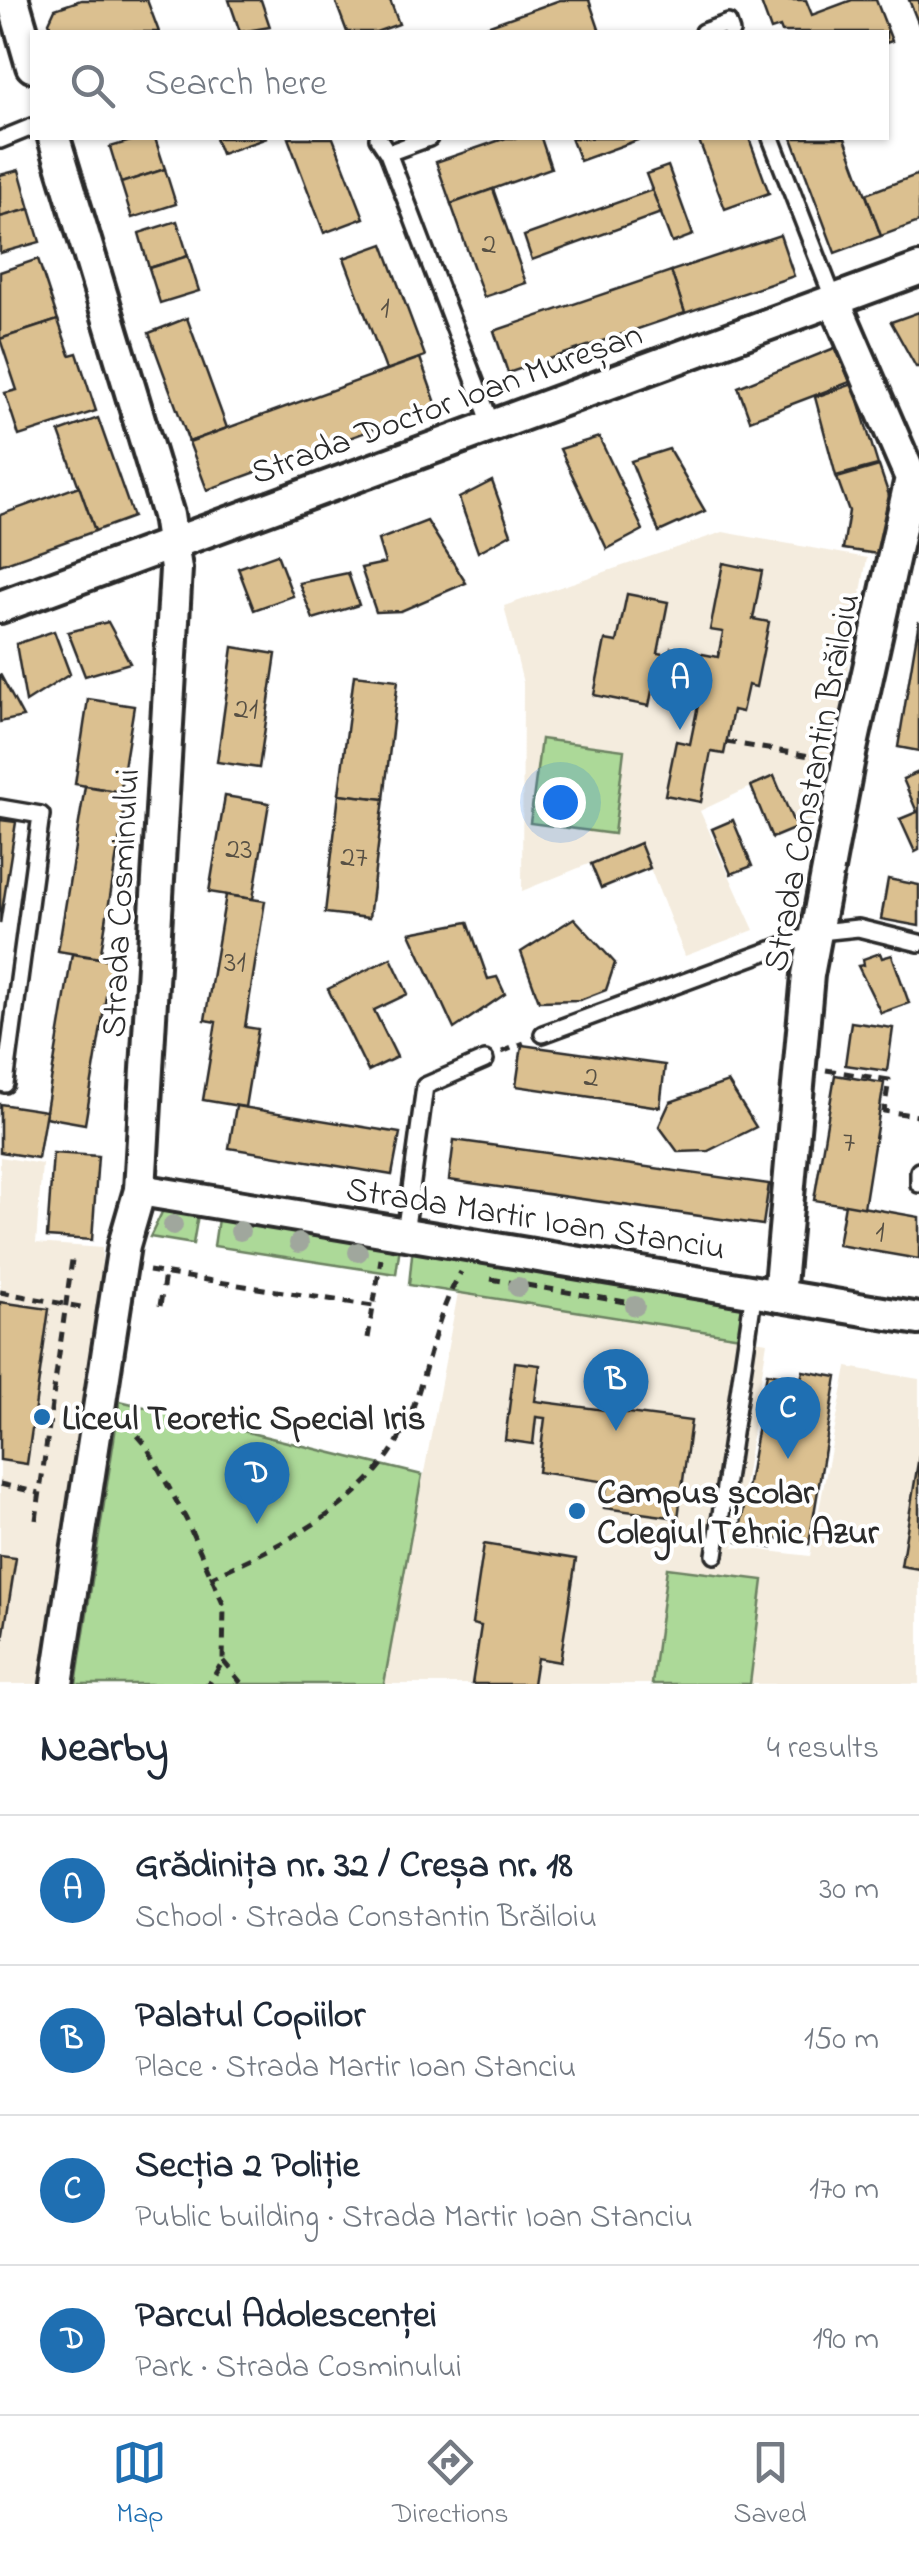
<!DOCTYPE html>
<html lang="en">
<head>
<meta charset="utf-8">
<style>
  :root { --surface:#fff; --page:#f6f6f7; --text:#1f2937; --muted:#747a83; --line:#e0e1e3; --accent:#1f6fb2 }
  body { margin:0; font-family:"Indie Flower",sans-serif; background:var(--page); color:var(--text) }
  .you { position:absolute; left:560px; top:802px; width:35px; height:35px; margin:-25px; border:8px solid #fff; border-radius:50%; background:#1a73e8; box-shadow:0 0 0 15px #1a73e833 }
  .badge { display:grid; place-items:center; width:65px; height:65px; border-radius:50%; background:var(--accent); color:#fff; font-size:32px; font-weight:700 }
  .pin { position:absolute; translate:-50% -82px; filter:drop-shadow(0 2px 5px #0008) }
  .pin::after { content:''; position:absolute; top:52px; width:35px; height:30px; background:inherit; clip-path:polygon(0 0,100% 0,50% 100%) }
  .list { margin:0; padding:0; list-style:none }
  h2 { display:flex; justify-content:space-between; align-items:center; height:130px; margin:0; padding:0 40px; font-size:42px }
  h2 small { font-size:32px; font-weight:400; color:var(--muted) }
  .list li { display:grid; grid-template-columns:65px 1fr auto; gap:30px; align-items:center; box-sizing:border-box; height:150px; padding:0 40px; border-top:2px solid var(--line) }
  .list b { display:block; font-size:38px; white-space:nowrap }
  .list p { margin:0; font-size:32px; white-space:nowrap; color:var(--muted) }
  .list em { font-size:32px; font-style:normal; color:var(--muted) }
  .icon { flex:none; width:55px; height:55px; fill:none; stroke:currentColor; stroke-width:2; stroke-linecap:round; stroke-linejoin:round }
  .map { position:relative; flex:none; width:919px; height:1684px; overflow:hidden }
  .search { position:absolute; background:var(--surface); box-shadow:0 2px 8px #0004; left:30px; right:30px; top:30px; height:110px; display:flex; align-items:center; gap:25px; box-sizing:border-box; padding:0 35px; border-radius:0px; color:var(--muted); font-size:38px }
  .sheet { height:730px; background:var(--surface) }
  nav { display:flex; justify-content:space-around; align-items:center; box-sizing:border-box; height:140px; border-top:2px solid var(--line); background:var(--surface); font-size:28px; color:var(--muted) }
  nav a { display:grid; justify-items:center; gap:5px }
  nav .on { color:var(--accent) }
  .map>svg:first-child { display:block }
</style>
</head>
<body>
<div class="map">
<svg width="919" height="1684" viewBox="0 0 919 1684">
  <rect width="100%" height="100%" fill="#fff"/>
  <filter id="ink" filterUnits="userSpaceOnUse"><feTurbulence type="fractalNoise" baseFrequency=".01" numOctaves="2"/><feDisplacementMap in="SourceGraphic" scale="20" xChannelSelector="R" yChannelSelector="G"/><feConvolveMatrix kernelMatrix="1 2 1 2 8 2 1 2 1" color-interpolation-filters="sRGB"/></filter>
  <g filter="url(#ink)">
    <g fill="#f4ecde">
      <polygon points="723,532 867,558 822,815 796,828 774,776 700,811 754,930 685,956 640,843 522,891 523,683 504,606"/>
      <polygon points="0,1157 42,1164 36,1243 102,1248 101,1310 45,1684 0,1684"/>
      <polygon points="458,1293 767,1342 734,1547 810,1556 847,1367 919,1379 919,1684 384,1684"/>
    </g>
    <g fill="#acd998" stroke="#6c8262" stroke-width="2.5">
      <polygon points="541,739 624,750 614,834 530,823"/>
      <polygon points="166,1204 199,1209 193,1244 150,1237"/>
      <polygon points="219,1212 401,1239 396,1274 214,1246"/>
      <polygon points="414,1235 754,1291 747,1338 409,1285"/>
      <polygon points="120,1401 422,1475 384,1684 76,1684"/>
      <polygon points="667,1568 763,1580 750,1684 652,1684"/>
    </g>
    <g fill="#dbc090" stroke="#2b2b2b" stroke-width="2.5">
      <polygon points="81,0 147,0 159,32 53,32 49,22 55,9"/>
      <polygon points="229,0 261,0 270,27 240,32"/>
      <polygon points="335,0 390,0 399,24 376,32 347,32"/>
      <polygon points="560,0 589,0 600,32 470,32"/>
      <polygon points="760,0 806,0 812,15 852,0 876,0 892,41 886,43 886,32 782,32 780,27 771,30"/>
      <polygon points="909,0 919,0 919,25"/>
      <polygon points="141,138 155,138 165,169 121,183 110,147"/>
      <polygon points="215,138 267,138 221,154"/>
      <polygon points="288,138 333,138 364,218 324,233"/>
      <polygon points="506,138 541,138 551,168 451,204 436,162"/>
      <polygon points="571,138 643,138 580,161"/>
      <polygon points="698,138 749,138 769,193 725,209"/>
      <polygon points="792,138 845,138 881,236 835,253"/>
      <polygon points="668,166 693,235 672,243 646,174"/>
      <polygon points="165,169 176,204 132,218 121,183"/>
      <polygon points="19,170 30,209 0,217 0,175"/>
      <polygon points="919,174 919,222 881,236 866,194"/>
      <polygon points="493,189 526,283 484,297 451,204"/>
      <polygon points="652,190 661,213 532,260 524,236"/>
      <polygon points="30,209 40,242 0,253 0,217"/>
      <polygon points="177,221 188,256 149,268 139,233"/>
      <polygon points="780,235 794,276 685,313 671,271"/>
      <polygon points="383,244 425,356 386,370 344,258"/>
      <polygon points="188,256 199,291 160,303 149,268"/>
      <polygon points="38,259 58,320 0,339 0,272"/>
      <polygon points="671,271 685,313 508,373 494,331"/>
      <polygon points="919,312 919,367 916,367 891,322"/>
      <polygon points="187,318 227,428 189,442 149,333"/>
      <polygon points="58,320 70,355 77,353 96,411 19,436 5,393 17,390 0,339"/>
      <polygon points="837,347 850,382 750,420 738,387"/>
      <polygon points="420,358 437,406 207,490 189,442"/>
      <polygon points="853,384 878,465 836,476 815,397"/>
      <polygon points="98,418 133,517 95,531 59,432"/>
      <polygon points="599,437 643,530 607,549 560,449"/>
      <polygon points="669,449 705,511 659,532 631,461"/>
      <polygon points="879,466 893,507 885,555 843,549 849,511 837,478"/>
      <polygon points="492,481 511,534 478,552 459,498"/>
      <polygon points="79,486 95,531 0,565 0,515"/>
      <polygon points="427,521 466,583 401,611 376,612 361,568 385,563 378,540"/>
      <polygon points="277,554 293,596 254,610 238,568"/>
      <polygon points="723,563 762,571 753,619 769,622 756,687 748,685 742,712 733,710 724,754 711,752 701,802 665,795 676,741 690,744 699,700 652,691 649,706 594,695 605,640 617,642 627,594 668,602 658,653 670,655 671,648 718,657 723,632 710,630"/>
      <polygon points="348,573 359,605 313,619 299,583"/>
      <polygon points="919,621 919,751 898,747"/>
      <polygon points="108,622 130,663 85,676 68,632"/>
      <polygon points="54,631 70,674 26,702 16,644"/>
      <polygon points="233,647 276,654 259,768 217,762"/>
      <polygon points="0,674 23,717 0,722"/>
      <polygon points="354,675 398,680 384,799 339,794"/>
      <polygon points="88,699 134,706 120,792 75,784"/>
      <polygon points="919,772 919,850 915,852 900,819 917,812 903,779"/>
      <polygon points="774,776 796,828 772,838 751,786"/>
      <polygon points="85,786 127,793 100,958 58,951"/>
      <polygon points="339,794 384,799 369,918 325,913"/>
      <polygon points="225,796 269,803 253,899 209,892"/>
      <polygon points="0,820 16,822 0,924"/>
      <polygon points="733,820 752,866 731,874 712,829"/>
      <polygon points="640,843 650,868 601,888 591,864"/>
      <polygon points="888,879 919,885 919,926 881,919"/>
      <polygon points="226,895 265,901 245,1027 258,1029 245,1107 203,1100 216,1022 205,1020"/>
      <polygon points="574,918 615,963 606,990 580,1000 539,1001 521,952"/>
      <polygon points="468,922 488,979 497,977 505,994 454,1029 410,933"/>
      <polygon points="880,953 882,958 892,955 909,1003 881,1013 858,966 864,965 863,959"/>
      <polygon points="72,954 112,960 85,1124 45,1117"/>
      <polygon points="391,958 408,994 374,1010 397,1057 368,1071 328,989"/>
      <polygon points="851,1022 893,1028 887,1071 845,1065"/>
      <polygon points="522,1045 665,1065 660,1107 516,1086"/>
      <polygon points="835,1075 884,1083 864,1208 814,1200"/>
      <polygon points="728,1082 756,1127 708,1151 678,1152 659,1126 670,1102"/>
      <polygon points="0,1104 46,1111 38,1158 0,1152"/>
      <polygon points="236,1106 400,1133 392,1175 229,1148"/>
      <polygon points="454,1140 769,1184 763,1225 449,1180"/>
      <polygon points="53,1153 98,1156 92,1240 47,1237"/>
      <polygon points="845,1204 919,1217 919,1259 838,1245"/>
      <polygon points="0,1302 49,1309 27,1464 0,1460"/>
      <polygon points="515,1362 540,1365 535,1401 691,1421 678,1518 604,1508 607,1482 538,1472 545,1418 536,1417 533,1444 505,1440"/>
      <polygon points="803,1371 837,1377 809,1544 774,1538 772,1548 738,1542 767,1373 801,1379"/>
      <polygon points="919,1456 919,1569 901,1566"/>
      <polygon points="484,1544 576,1559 560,1662 537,1658 533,1684 472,1684 481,1626 472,1624"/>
      <polygon points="0,1556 16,1558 0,1658"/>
    </g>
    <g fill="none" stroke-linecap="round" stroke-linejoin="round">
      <defs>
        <g id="lane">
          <polyline points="703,32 728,23 731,32"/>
          <polyline points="378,138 388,153 492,426"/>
          <polyline points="771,138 834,300"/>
          <polyline points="0,140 32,127"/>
          <polyline points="388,153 429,138"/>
          <polyline points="0,808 41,815 5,1084 0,1083"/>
          <polyline points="543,1034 820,932 858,928 919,943"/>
          <polyline points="919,1171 919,1184"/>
          <polyline points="405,1234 425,1086 485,1060"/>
          <polyline points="715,1555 754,1291"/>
        </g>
        <g id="street">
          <polyline points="13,0 32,66"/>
          <polyline points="54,138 168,515 176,569 140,1190 124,1245 57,1684"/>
          <polyline points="0,607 919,269"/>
          <polyline points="140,1190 919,1319"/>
          <polyline points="779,1296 808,975 848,763 911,478 834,300"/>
        </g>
      </defs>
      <use href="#lane" stroke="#2b2b2b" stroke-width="22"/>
      <use href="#street" stroke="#2b2b2b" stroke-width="38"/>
      <g stroke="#2b2b2b" stroke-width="5" stroke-dasharray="10 8" stroke-linecap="butt">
        <polyline points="726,742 822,758"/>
        <polyline points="502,1052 524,1043"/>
        <polyline points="826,1070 889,1080 884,1111 919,1116"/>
        <polyline points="149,1271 373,1306"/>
        <polyline points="491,1279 637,1304"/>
        <polyline points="0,1292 86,1308"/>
        <polyline points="160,1306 165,1274"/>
        <polyline points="368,1338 381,1259"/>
        <polyline points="126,1422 146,1445 186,1519 224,1606 223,1661 209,1684"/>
        <polyline points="0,1484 39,1493"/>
        <polyline points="36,1520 72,1260"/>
        <path d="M210,1578c73,-35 155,-70 193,-147 25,-52 29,-110 58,-159"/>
        <polyline points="223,1661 242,1684"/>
      </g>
      <use href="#lane" stroke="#fff" stroke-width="15"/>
      <use href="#street" stroke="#fff" stroke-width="30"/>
    </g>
    <g fill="#a0a79d">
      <circle cx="173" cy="1225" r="10"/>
      <circle cx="240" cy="1231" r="10"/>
      <circle cx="299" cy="1243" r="10"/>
      <circle cx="358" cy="1252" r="10"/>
      <circle cx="518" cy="1287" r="10"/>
      <circle cx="635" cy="1306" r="10"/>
    </g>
  </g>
  <g fill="#1f6fb2" stroke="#fff" stroke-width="4">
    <circle cx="42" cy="1417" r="10"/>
    <circle cx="577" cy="1511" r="10"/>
  </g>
  <g text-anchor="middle" stroke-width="8" stroke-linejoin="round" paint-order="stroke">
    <g font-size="30" fill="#575044">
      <text x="489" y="253">2</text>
      <text x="385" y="317">1</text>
      <text x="246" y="718">21</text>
      <text x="239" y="858">23</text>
      <text x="354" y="866">27</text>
      <text x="235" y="971">31</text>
      <text x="591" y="1086">2</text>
      <text x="849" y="1151">7</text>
      <text x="880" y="1241">1</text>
    </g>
    <g font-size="35" fill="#2b2b2b" stroke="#fff">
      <text transform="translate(446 402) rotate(-20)" y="12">Strada Doctor Ioan Mureșan</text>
      <text transform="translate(810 782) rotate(-79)" y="12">Strada Constantin Brăiloiu</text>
      <text transform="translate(119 903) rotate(-87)" y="12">Strada Cosminului</text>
      <text transform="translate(536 1217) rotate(9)" y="12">Strada Martir Ioan Stanciu</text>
    </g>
    <g font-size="35" font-weight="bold" fill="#2b2b2b" stroke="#fff" text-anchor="start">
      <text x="62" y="1429">Liceul Teoretic Special Iris</text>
      <text x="597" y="1503">Campus școlar<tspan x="597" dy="40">Colegiul Tehnic Azur</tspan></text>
    </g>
  </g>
</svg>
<div class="you"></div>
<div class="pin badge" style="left:680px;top:730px">A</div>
<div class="pin badge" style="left:616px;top:1431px">B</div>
<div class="pin badge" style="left:788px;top:1459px">C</div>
<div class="pin badge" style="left:257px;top:1524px">D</div>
<div class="search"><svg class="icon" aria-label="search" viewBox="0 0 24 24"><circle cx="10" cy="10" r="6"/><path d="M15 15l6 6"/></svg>Search here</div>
</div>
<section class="sheet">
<h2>Nearby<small>4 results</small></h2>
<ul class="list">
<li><span class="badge">A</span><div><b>Grădinița nr. 32 / Creșa nr. 18</b><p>School · Strada Constantin Brăiloiu</p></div><em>30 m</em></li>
<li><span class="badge">B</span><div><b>Palatul Copiilor</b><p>Place · Strada Martir Ioan Stanciu</p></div><em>150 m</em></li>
<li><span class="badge">C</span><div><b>Secția 2 Poliție</b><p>Public building · Strada Martir Ioan Stanciu</p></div><em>170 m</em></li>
<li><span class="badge">D</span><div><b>Parcul Adolescenței</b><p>Park · Strada Cosminului</p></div><em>190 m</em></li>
</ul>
</section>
<nav>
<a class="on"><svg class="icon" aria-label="map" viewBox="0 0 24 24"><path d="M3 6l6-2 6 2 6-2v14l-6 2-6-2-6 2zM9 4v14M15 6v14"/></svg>Map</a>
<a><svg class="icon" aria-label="directions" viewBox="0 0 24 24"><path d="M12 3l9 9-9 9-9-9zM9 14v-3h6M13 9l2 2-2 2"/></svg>Directions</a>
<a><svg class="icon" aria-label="saved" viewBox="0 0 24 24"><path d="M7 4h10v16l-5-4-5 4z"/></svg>Saved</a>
</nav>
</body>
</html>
